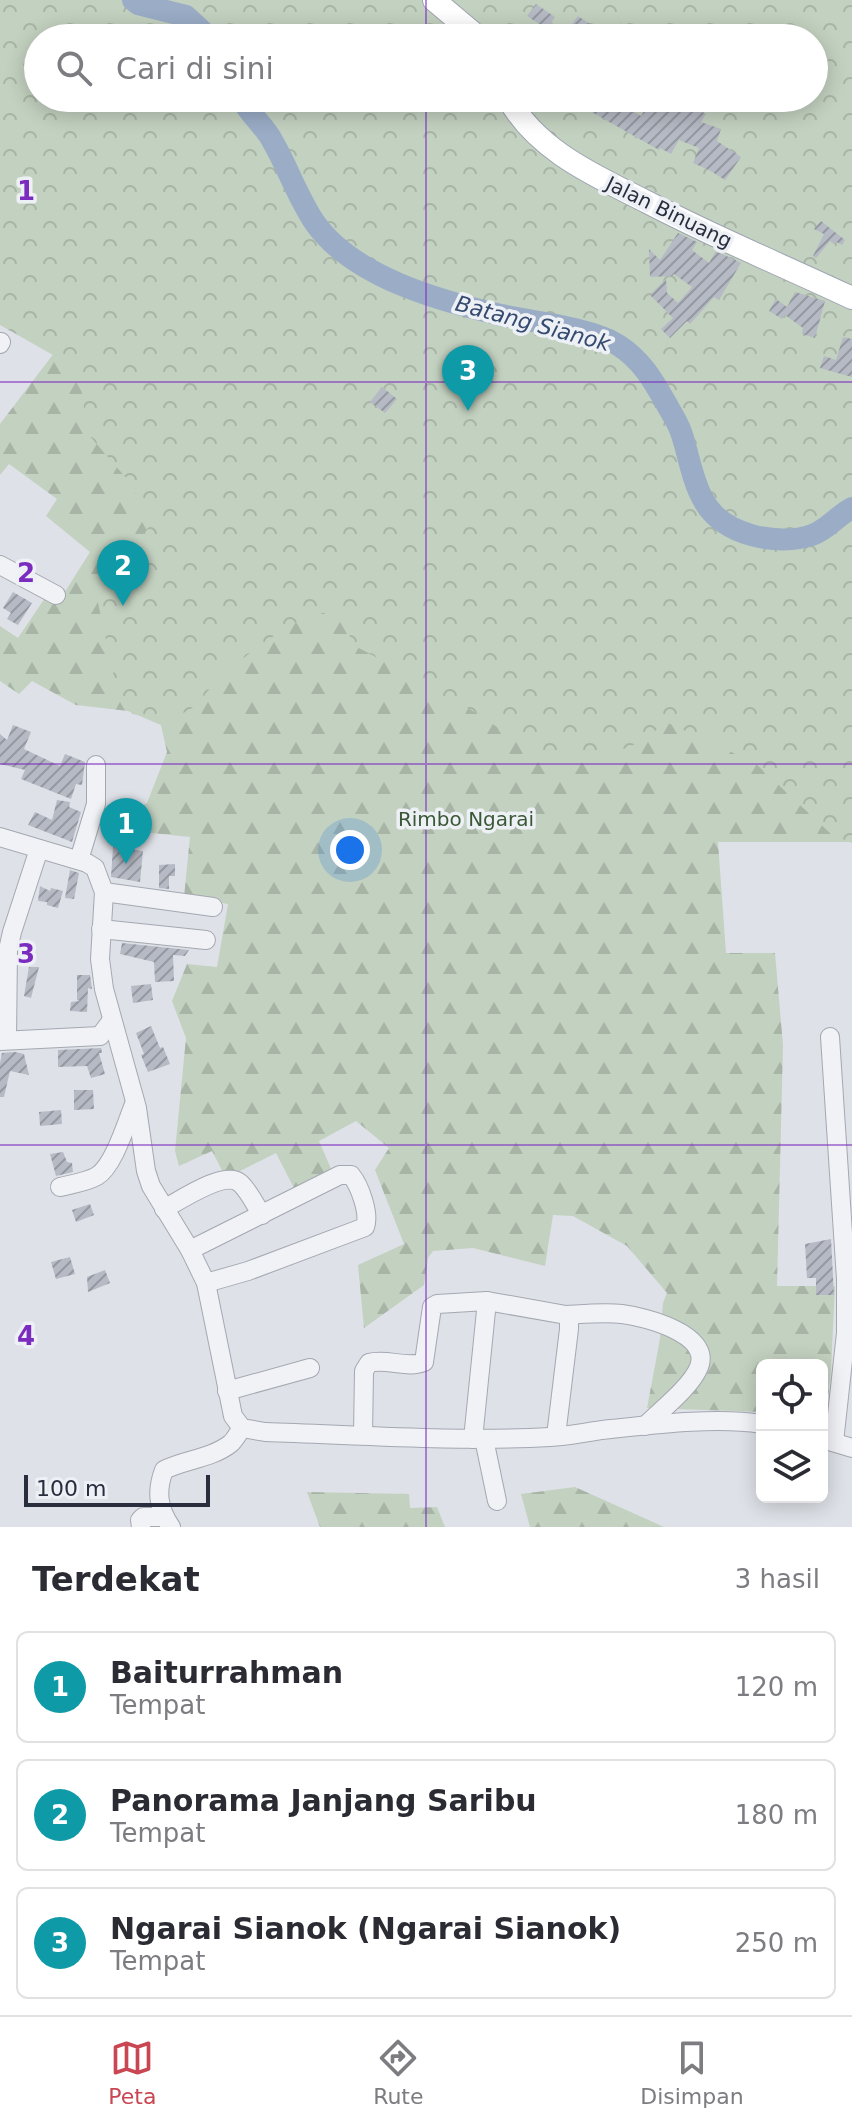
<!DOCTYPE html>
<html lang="id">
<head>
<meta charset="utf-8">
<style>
  :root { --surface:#fff; --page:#f7f7f7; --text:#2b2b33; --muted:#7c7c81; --line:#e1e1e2; --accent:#c84752 }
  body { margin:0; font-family:"DejaVu Sans",sans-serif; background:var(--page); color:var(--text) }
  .controls { position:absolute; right:24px; bottom:24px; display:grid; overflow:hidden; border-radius:12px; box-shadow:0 4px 20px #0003 }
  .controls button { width:72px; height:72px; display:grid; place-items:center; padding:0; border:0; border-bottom:2px solid var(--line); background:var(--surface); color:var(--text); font:40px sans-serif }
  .scale { position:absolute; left:24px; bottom:20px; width:186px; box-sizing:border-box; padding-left:8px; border:4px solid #282e3d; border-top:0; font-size:22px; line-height:28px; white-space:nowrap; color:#282e3d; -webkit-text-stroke:6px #edf0f5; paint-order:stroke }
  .you { position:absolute; left:350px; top:850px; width:28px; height:28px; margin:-20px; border:6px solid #fff; border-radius:50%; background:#1a73e8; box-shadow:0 0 0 12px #1a73e833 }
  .badge { display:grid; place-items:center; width:52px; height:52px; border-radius:50%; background:var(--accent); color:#fff; font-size:26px; font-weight:700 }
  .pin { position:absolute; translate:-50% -66px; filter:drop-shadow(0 2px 4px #0008) }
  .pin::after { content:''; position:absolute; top:42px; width:28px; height:24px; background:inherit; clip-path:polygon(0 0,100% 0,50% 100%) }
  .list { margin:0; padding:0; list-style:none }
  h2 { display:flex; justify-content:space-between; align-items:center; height:104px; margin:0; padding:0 32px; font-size:34px }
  h2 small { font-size:26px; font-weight:400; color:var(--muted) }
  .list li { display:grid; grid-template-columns:52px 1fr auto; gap:24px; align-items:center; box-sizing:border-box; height:112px; margin:0 16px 16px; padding:0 16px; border:2px solid var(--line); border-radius:12px }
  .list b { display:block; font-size:30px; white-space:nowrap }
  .list p { margin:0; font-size:26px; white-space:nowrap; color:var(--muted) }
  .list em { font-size:26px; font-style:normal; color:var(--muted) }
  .icon { flex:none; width:44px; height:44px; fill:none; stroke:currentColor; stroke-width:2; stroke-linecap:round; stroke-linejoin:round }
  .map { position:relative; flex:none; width:852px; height:1527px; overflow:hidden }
  .search { position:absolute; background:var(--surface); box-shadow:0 4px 20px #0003; left:24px; right:24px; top:24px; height:88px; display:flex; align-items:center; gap:20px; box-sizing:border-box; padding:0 28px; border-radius:44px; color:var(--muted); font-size:30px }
  .sheet { height:488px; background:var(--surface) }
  nav { display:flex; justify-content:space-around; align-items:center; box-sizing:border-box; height:112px; border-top:2px solid var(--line); background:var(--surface); font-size:22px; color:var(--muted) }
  nav a { display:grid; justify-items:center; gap:4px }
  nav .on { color:var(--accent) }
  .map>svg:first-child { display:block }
</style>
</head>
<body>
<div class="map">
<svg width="852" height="1527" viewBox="0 0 852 1527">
  <defs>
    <pattern id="forest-firs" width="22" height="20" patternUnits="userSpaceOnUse" patternTransform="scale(2)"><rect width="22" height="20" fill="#c3d1c0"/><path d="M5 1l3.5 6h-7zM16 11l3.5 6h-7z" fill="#a8b4a6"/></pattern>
    <pattern id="park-crowns" width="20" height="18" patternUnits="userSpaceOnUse" patternTransform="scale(2)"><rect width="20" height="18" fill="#c3d1c0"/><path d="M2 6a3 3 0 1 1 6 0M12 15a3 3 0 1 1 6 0" fill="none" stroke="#a8b4a6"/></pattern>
    <pattern id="building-hatch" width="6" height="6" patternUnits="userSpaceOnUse" patternTransform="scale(2)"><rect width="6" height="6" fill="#b6bac4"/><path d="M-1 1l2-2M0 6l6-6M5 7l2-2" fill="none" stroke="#9498a0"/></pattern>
  </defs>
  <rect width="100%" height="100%" fill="#dee1e7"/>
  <g fill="url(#forest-firs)">
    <polygon points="97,192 852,842 718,842 726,953 775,953 783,1045 777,1286 835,1286 831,1370 827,1407 822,1407 822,1365 762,1365 762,1412 647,1408 660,1339 663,1303 667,1293 627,1246 573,1216 553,1215 545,1266 473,1248 433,1251 428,1258 424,1285 364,1328 358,1265 404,1244 375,1170 389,1148 356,1121 319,1141 332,1171 295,1190 276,1153 226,1178 212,1151 179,1166 175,1151 186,1038 172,1001 187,964 217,967 228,904 184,897 190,837 123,830 125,814 147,803 167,752 161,725 128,711 76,705 32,681 19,694 0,681 0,626 18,638 51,589 63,595 90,552 46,516 57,499 9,464 0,475 0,424 61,344"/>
    <polygon points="575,1487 664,1527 530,1527 521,1494"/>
    <polygon points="307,1492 409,1494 410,1508 437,1507 445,1527 320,1527"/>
  </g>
  <path fill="url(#park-crowns)" fill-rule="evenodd" d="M0,0h852v843l-21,-9 -76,-71 -89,-41 -23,19 -55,23 -57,-15 -63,-41 -44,-14 -37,-31 -32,-17 -16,-31 -10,-4 -31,10 -38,24 -42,33 -21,27 -27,16 -38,-7 -17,-33 -17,-78 30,-54 25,-26 -26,-44 -39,-45 -7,-47 -21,-28 -60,-34zM38,38h776v60h-776z"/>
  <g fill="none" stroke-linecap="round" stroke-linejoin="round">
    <g stroke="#9aacc6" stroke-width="22">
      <polyline points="133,0 138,4 186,16 210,38"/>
      <path d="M241,98c8,16 24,28 32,44 15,26 25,56 42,81 38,54 125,78 186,92 33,7 90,13 117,30 24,15 36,37 49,60 5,9 11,18 14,27 8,23 11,49 23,69 18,34 74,46 108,34 15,-5 26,-20 40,-27"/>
    </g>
  </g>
  <g fill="url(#building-hatch)">
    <polygon points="536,4 555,17 547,29 527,16"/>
    <polygon points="578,16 611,38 575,38 578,34 569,28"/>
    <polygon points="621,23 644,38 611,38"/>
    <polygon points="595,98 610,98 641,116 652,98 705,98 697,109 706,114 701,122 721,129 717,141 741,157 725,180 709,170 693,163 699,148 679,140 671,154 660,148 659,150 588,110"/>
    <polygon points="821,221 845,240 842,245 836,242 834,244 830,241 816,258 813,256 824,234 814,229"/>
    <polygon points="678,233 697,242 692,250 709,263 716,251 741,263 719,300 714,297 690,324 687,321 670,338 661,329 673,318 650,295 666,279 667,293 678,303 692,287 674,274 672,276 650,277 649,249 660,260"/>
    <polygon points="795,292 825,301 815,338 802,334 803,328 785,315 782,319 769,311 776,299 787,307"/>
    <polygon points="843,337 852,339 852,377 820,368 824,356 836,360"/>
    <polygon points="382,387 397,399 385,413 370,402"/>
    <polygon points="13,592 32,603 18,625 7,619 11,613 3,608"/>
    <polygon points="13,725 31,732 24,749 60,766 65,754 85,762 82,785 76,784 71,799 21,779 25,770 0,764 0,734 7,740"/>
    <polygon points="57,800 70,802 69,807 81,812 72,842 28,825 35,812 52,820"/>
    <polygon points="113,847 143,851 140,882 111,877"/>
    <polygon points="175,864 175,876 169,876 169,889 159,888 159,865"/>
    <polygon points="70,870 79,873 74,899 65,898"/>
    <polygon points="40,886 50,891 51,888 63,891 58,908 47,905 47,902 38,901"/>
    <polygon points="122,943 189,950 185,956 173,955 174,981 155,982 154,962 120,954"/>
    <polygon points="29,967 39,967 31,998 24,996"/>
    <polygon points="77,975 90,975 92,989 88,988 87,1012 70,1011 71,1002 80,1001 77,1000"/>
    <polygon points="151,984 153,1000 133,1003 131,986"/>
    <polygon points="151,1026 160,1048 163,1047 170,1064 148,1072 141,1055 144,1054 136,1033"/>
    <polygon points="101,1048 102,1053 99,1053 105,1074 91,1078 87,1066 58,1067 58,1050"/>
    <polygon points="15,1052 24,1054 29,1075 10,1071 4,1097 0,1097 0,1063 2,1053"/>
    <polygon points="74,1090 93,1090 94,1109 74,1110"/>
    <polygon points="61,1110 62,1124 40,1126 39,1112"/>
    <polygon points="63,1152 67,1162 72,1163 73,1172 56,1176 50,1154"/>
    <polygon points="90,1204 94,1215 76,1222 72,1210"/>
    <polygon points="831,1239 834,1295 816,1295 816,1278 807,1278 805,1244"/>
    <polygon points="70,1257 75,1274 56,1279 51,1262"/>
    <polygon points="105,1270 110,1283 88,1292 87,1277"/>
  </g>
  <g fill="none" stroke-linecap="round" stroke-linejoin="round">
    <defs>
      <g id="minor">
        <polyline points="0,344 1,342"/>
        <polyline points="0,565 56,595"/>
        <path d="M0,837l87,26 8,5 9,24 -4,67 4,30 33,119 9,63 5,15 39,64 16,33 27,133 9,12 23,4c95,3 190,10 285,5 20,-1 40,-6 61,-8 47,-5 105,-12 151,-5"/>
        <polyline points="79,860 96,804 96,765"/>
        <polyline points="104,892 213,907"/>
        <polyline points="101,929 206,940"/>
        <polyline points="830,1037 846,1279 846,1333 834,1442"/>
        <polyline points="7,1040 8,950 12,932 39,849"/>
        <polyline points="0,1041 100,1036 112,1020"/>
        <path d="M60,1187c12,-3 27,-5 37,-11 17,-10 30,-55 38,-74"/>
        <path d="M164,1209c17,-9 60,-39 76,-26 9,8 15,22 22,32"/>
        <path d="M190,1250l150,-75h11c9,11 19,39 14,52l-117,44 -42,12"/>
        <path d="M566,1315c18,-1 38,-3 56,-1 23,3 90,20 77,53 -8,20 -38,43 -54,59"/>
        <polyline points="227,1391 310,1368"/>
        <path d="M363,1435l1,-64 5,-8c18,-5 38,6 55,-1l8,-55 5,-3 50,-3 79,14 3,6v8l-13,107"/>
        <polyline points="473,1439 487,1301"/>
        <polyline points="484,1439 497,1501"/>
        <polyline points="822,1439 852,1448"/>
        <polyline points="141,1527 140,1520 143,1517 164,1517"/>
        <path d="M171,1527c-13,-19 -15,-36 -7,-57 20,-10 48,-12 66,-26 5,-4 8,-11 12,-16"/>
      </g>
      <g id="major">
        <polyline points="434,0 472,32 476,38"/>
        <path d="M508,98c29,53 88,78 139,104 67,35 137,64 205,96"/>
      </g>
    </defs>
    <use href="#minor" stroke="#a4a8b1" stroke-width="20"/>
    <use href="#major" stroke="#9ea5b2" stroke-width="24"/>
    <use href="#minor" stroke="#f1f2f6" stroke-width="18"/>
    <use href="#major" stroke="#fff" stroke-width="22"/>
  </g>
  <path fill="none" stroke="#7b2cbf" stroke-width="2" stroke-opacity="0.55" d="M426,0v38M426,98v1429M0,382h852M0,764h852M0,1145h852"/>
  <g text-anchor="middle" stroke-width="7" stroke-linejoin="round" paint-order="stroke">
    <g font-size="20" fill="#282e3d" stroke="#edf0f5">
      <text transform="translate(669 212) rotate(26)" y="7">Jalan Binuang</text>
    </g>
    <g font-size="20" fill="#3a5836" stroke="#edf0f5">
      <text x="466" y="826">Rimbo Ngarai</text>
    </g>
    <g font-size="22" font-style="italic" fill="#344a6f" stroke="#edf0f5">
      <text transform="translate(533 323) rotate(15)" y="8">Batang Sianok</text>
    </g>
  </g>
  <g font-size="26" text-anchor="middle" font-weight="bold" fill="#7b2cbf" stroke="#edf0f5" stroke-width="7" stroke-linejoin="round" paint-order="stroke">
    <text x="26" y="200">1</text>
    <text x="26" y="582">2</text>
    <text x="26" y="963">3</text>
    <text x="26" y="1345">4</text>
  </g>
</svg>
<div class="controls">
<button><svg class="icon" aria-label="locate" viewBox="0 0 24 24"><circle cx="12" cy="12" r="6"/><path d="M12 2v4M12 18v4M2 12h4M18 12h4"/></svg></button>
<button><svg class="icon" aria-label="layers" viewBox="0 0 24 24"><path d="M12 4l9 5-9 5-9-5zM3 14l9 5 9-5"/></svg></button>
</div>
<div class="scale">100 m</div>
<div class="you"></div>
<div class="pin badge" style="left:126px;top:864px;background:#0f9aa8">1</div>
<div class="pin badge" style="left:123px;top:606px;background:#0f9aa8">2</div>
<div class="pin badge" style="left:468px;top:411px;background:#0f9aa8">3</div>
<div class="search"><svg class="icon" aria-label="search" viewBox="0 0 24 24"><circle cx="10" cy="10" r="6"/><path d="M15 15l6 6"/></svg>Cari di sini</div>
</div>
<section class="sheet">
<h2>Terdekat<small>3 hasil</small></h2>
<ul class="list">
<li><span class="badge" style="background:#0f9aa8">1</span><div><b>Baiturrahman</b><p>Tempat</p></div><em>120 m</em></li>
<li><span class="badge" style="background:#0f9aa8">2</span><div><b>Panorama Janjang Saribu</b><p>Tempat</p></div><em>180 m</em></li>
<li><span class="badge" style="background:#0f9aa8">3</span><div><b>Ngarai Sianok (Ngarai Sianok)</b><p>Tempat</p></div><em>250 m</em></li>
</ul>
</section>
<nav>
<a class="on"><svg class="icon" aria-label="map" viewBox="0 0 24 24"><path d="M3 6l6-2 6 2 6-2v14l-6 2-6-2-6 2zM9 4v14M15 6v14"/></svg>Peta</a>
<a><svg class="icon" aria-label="directions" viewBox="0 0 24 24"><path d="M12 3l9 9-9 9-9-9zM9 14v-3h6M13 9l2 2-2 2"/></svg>Rute</a>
<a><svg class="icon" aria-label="saved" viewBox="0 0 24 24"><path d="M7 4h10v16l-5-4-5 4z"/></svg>Disimpan</a>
</nav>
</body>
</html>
